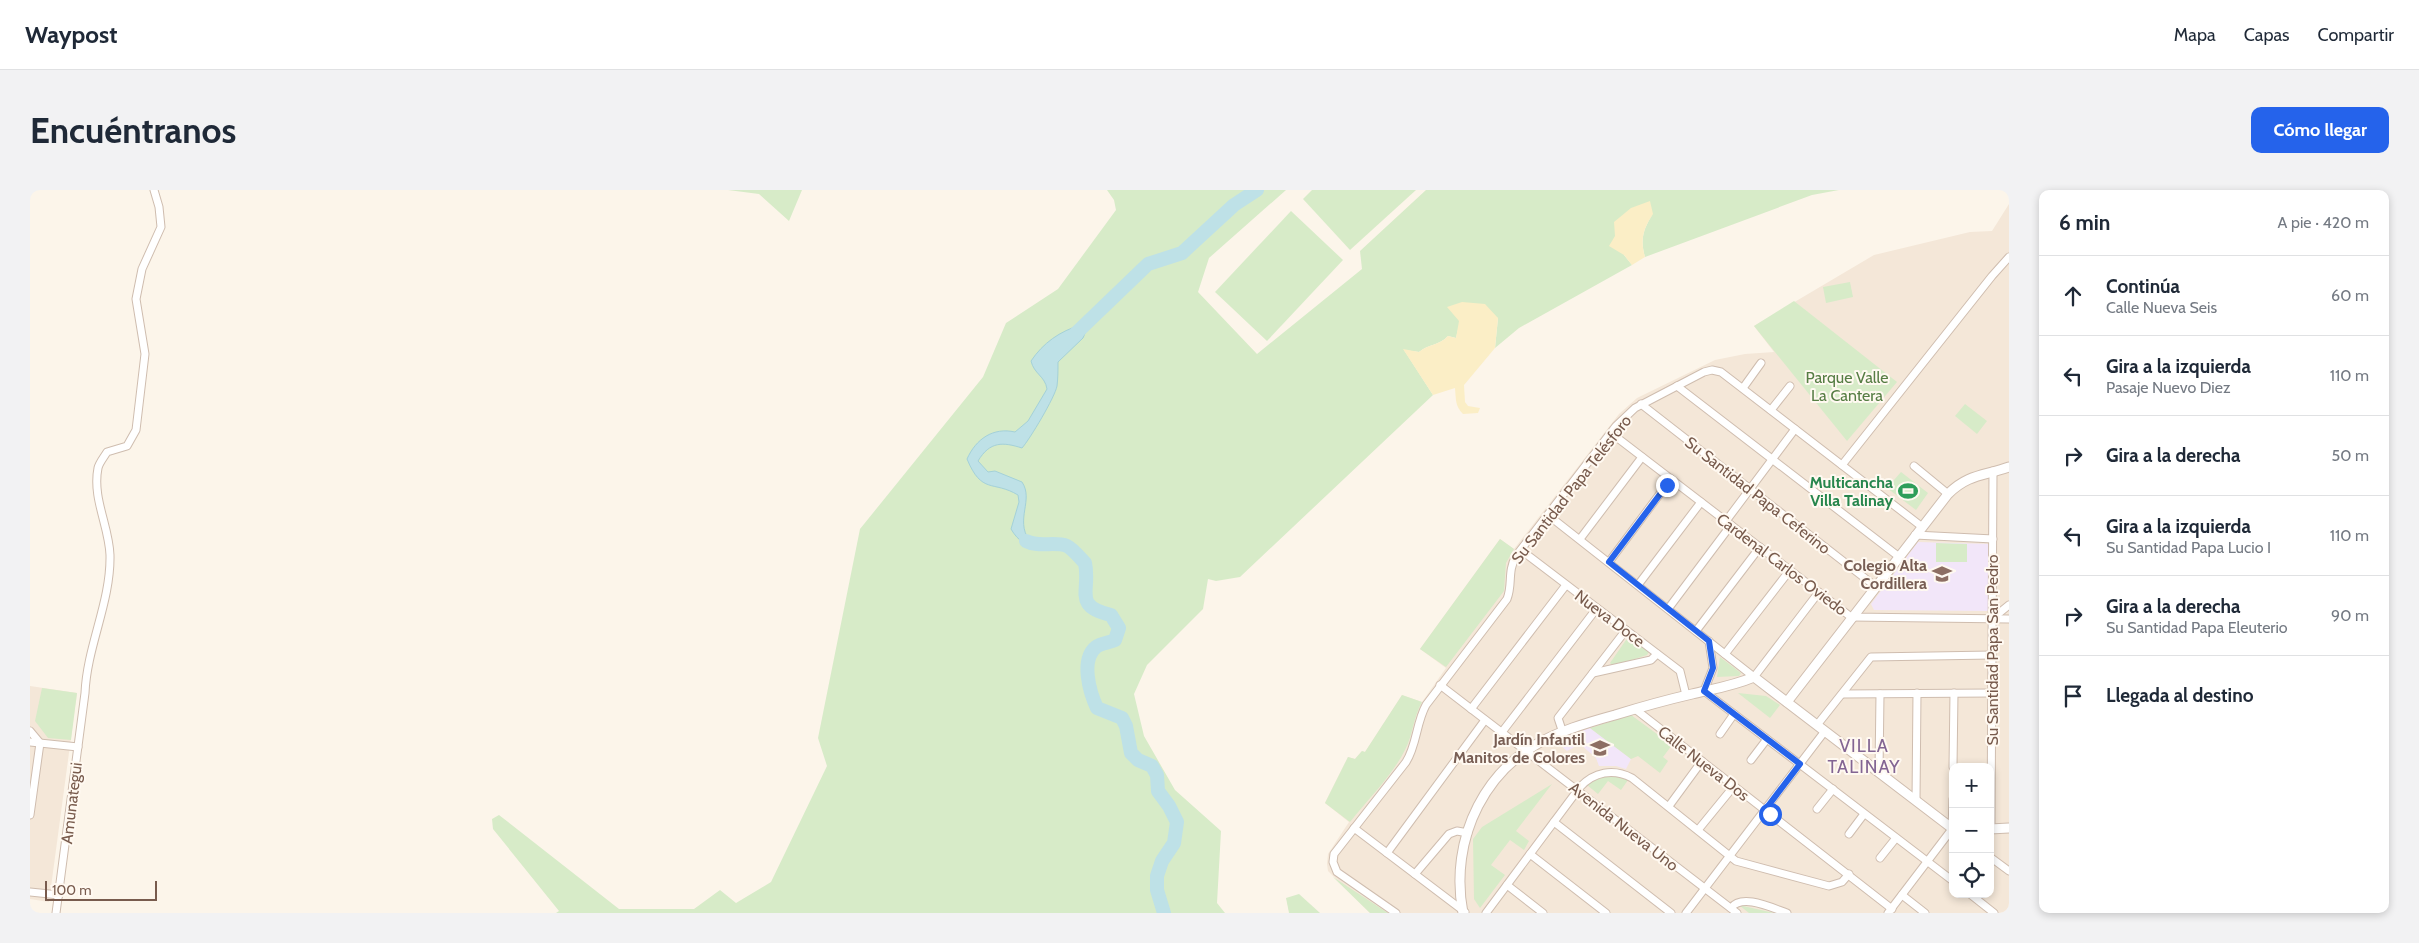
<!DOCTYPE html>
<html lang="es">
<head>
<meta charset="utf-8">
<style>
  :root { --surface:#fff; --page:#f2f2f3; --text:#1f2937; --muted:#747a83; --line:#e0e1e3; --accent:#2563eb }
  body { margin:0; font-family:Cabin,sans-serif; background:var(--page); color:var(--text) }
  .controls { position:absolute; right:15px; bottom:15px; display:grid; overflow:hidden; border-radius:10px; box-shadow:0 2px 8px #0003 }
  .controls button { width:45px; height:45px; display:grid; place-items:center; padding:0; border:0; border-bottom:1px solid var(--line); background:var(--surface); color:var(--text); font:25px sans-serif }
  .scale { position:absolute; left:15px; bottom:12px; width:112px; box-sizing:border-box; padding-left:5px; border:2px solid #785b4d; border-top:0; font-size:14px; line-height:18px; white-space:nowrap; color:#785b4d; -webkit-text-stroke:4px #fff9f1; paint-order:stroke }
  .stop { position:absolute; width:15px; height:15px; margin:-11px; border:4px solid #2563eb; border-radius:50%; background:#fff }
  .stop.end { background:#2563eb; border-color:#fff; box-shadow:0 1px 5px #0008 }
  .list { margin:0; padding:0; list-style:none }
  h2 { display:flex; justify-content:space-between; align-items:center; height:65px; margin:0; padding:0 20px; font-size:21px }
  h2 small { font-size:16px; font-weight:400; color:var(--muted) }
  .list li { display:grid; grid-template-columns:32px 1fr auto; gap:15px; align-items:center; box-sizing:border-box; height:80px; padding:0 20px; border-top:1px solid var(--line) }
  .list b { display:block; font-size:19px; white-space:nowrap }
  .list p { margin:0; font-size:16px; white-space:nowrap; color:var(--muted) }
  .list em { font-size:16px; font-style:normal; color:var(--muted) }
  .icon { flex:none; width:28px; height:28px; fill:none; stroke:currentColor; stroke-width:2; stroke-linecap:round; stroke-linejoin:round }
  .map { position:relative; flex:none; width:1979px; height:723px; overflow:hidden; border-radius:10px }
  header { display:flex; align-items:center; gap:30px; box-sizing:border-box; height:70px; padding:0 25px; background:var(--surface); border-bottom:1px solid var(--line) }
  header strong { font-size:24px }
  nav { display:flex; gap:28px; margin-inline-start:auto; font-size:18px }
  .intro { display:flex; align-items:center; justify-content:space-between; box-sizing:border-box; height:120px; padding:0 30px }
  h1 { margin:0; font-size:35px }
  .button { padding:12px 22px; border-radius:10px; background:var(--accent); color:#fff; font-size:18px; font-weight:700 }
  main { display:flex; gap:30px; padding:0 30px }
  aside { flex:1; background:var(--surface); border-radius:10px; box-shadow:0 2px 8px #0003 }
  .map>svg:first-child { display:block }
</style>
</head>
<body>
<header>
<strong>Waypost</strong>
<nav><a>Mapa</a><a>Capas</a><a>Compartir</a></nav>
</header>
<div class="intro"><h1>Encuéntranos</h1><a class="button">Cómo llegar</a></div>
<main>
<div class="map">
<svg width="1979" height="723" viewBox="0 0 1979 723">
  <rect width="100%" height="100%" fill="#fcf5ea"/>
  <g fill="#f4e7d8" fill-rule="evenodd">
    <path d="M1979,14v709h-639l-42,-42 -1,-7 1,-10 21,-32 -24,-19 23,-46 7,2 7,-8 3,1 37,-57 20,7 24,-34 -26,-19 80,-110 14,10 105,-135 18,-16 78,-38 30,-6 29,-2 -20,-26 120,-71 96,-23 22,-1zM1923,577h37v127h-37z"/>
    <polygon points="0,496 47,503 19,712 0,709"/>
  </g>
  <g fill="#f2e6f9">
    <polygon points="1888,352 1961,354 1961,418 1957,421 1844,420 1841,414"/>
    <polygon points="1560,538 1601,569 1596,579 1586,576 1569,576 1566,568 1550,554 1537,561 1525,551"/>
  </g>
  <g fill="#d7ebc8">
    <polygon points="698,0 772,0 759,31 729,4"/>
    <path d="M1077,0h179l-77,68 -11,34 59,62 105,-85 -2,-18 66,-61h413l-27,5 -167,62c-5,-17 -2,-28 8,-43l-29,41 8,10 -113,63 -24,20 3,-30 -50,-11 12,14 -4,17 -8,-2c-9,10 -20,8 -29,16l-15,-2 29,45 -193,182 -24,4 -8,-2 -5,30 -56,56 -13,29 10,42 31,54 46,41 -4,72 8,10h-669l3,-2 -66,-82 -1,-10 7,-4 120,94h75l26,-19 16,13 35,-21 56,-116 -9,-28 42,-209 123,-152 23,-54 52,-34 58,-79 -2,-10z"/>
    <polygon points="1282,0 1386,0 1320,60 1273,9"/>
    <polygon points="1261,21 1313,70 1237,151 1185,102"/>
    <polygon points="1820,92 1823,107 1796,113 1793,97"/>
    <polygon points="1764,111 1867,192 1817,251 1724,136"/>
    <polygon points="1935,214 1957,231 1947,244 1925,226"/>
    <polygon points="1871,282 1898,303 1886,320 1857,298"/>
    <polygon points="1470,349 1484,359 1476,373 1474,401 1416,477 1390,459"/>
    <polygon points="1906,353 1937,354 1937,372 1906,372"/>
    <polygon points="1601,449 1619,462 1617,465 1583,476 1580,473 1596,450"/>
    <polygon points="1690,467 1711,483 1709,486 1687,487"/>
    <polygon points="12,498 47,503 41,550 18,548 5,531"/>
    <polygon points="1708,503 1736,506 1750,515 1740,528"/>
    <path d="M1372,505l20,7c-9,16 -9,33 -17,48 -13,26 -37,49 -55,72l-25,-19 23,-46 7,2 7,-8 3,1z"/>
    <polygon points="1601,525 1642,555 1633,567 1638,571 1630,583 1608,566 1601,569 1560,538"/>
    <polygon points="1586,585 1598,590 1591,600 1578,591 1568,604 1557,595 1571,587"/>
    <polygon points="1522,594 1486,641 1499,651 1494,660 1480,650 1461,675 1475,685 1450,718 1444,709 1443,649 1452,637"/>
    <polygon points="1303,687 1358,723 1340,723"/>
    <polygon points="1269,704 1290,723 1259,723 1256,708"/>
    <polygon points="1709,715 1744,723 1719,723"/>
  </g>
  <g fill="#fbeec6">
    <path d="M1620,11l3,13c-10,15 -13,26 -8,43l-13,8 -8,-10 -15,-9 6,-10 -1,-14 17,-14z"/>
    <path d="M1432,112l23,2 13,14 -3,30 -31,37 1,17 3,4 12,2 -2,5 -15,1c-8,-8 -7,-15 -8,-26l-22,7 -30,-46 16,3c9,-8 20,-6 29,-16l8,2 3,-17 -12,-14z"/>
  </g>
  <path fill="#bee1e7" stroke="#a4d1d8" d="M1051,135l5,6 -3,7 -25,24c0,8 0,16 -1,24 -2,11 -27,53 -35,62 -19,-6 -32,-7 -44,13l10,11 7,-1 27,11c12,18 -7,37 7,58l13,1 -1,7c-14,-1 -23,-7 -30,-19l8,-27 -1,-7c-25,-15 -36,0 -51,-36 9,-20 26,-32 48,-27l13,-11 19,-32c-2,-13 -13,-15 -16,-28 12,-18 29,-30 50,-36z"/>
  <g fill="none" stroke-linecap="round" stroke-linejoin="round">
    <g stroke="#bee1e7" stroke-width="14">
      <polyline points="1040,149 1118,74 1152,63 1204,15 1227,0"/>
      <path d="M996,351c13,7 28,0 41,5 6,3 13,12 18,17 6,28 -13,43 26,52l8,13 -4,12c-6,3 -14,3 -19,7 -16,13 -6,46 1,61l25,10 4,8 5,27 7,7 14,6 5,9 1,16 11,15 8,16 -3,21 -12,18 -5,15v14l7,23"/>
    </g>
    <defs>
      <g id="minor">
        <polyline points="1647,196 1868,366"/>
        <polyline points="1713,198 1731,173"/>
        <polyline points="1611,214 1845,396"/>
        <polyline points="1741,220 1760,196"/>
        <polyline points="1581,243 1821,427 1979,429"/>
        <polyline points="1812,275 1962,86 1979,67"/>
        <polyline points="1884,276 1918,304"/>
        <polyline points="1518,325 1724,487 1789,402"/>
        <polyline points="1696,331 1765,239"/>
        <polyline points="1885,345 1963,349"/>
        <polyline points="1550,349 1612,267"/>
        <polyline points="1491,360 1650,481 1656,505"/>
        <polyline points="1579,372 1641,289"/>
        <polyline points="1608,395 1671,312"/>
        <polyline points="1638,419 1701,335"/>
        <polyline points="1963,428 1979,415"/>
        <polyline points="1666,441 1730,357"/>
        <polyline points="1679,451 1683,478 1674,501 1923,691"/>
        <polyline points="1695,464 1760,380"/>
        <polyline points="1563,483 1621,470 1627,464"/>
        <polyline points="1410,495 1707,723"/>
        <polyline points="1813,504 1962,503"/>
        <polyline points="1441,519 1536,395"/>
        <polyline points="1605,519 1862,719"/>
        <polyline points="1787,535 1841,467 1962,465"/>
        <polyline points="1532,540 1528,528 1596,440"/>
        <polyline points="0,541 10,553 0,625"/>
        <polyline points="1472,542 1567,418"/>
        <polyline points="1690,544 1704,524"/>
        <polyline points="0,552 48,557"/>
        <polyline points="1721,570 1737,549"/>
        <polyline points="1923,577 1924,503"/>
        <polyline points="1849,582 1850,504"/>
        <polyline points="1886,611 1887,503"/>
        <polyline points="1639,616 1672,571"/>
        <polyline points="1787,619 1803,599"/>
        <polyline points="1524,632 1641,723"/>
        <polyline points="1324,638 1435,722"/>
        <polyline points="1922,639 1923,609"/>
        <polyline points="1961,639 1963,281"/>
        <polyline points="1668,640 1704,596"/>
        <polyline points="1819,644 1834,624"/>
        <polyline points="1357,663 1455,530"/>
        <polyline points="1500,664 1576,723"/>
        <polyline points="1960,667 1979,681"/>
        <polyline points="1850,668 1866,648"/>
        <polyline points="1385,684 1419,644 1427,641 1438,643"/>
        <polyline points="1477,695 1513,723"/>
        <polyline points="0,702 29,705"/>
        <polyline points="1940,704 1964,723"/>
        <polyline points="1872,705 1895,723"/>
        <path d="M1701,718c11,-15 41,0 56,5"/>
        <path d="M26,723l29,-220c2,-47 26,-91 25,-138 -1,-29 -18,-57 -12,-87 1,-5 6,-11 9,-16l20,-6 9,-16 9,-76 -9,-55 6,-30 19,-42 -2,-20 -5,-17"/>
        <path d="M1366,723l-59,-41 -4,-10 1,-8 72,-92c11,-17 10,-39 20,-57l81,-106c6,-15 0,-27 9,-43l100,-130 19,-18 69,-36 8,-2 9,2 200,154"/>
        <path d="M1456,723l94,-126c14,-15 33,-19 52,-9l104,83 93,25 13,-4 7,-8"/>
        <polyline points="1656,723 1795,541"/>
        <polyline points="1858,723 1922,639"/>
      </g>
      <g id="tertiary">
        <path d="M1757,512l161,-208c20,-20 36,-18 61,-27"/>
        <polyline points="1960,639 1979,638"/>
        <path d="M1433,723c-7,-36 -2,-74 15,-107 30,-58 78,-75 137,-91 26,-8 51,-15 77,-21 21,-5 41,-8 62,-17l199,152"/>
      </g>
    </defs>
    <use href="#minor" stroke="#cfbdaf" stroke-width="9"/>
    <use href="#tertiary" stroke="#cfbdaf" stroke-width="11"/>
    <use href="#minor" stroke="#fff" stroke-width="7"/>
    <use href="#tertiary" stroke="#fff" stroke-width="9"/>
  </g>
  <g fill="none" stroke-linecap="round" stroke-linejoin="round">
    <polyline stroke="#2563eb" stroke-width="6" points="1637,295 1579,372 1679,451 1683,478 1674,501 1770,574 1735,620 1740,624"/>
  </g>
  <defs>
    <symbol id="stadium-bare" viewBox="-9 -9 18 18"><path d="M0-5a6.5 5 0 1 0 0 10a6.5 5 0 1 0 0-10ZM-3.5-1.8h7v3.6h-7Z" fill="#2e9e5b" stroke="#fff9f1" stroke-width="2.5" paint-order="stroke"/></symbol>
    <symbol id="school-bare" viewBox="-9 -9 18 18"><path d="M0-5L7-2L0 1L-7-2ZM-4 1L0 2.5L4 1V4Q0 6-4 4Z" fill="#8d6e63" stroke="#fff9f1" stroke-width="2.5" paint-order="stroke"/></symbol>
  </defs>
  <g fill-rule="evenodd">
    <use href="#stadium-bare" x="1864" y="287" width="28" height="28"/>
    <use href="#school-bare" x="1898" y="370" width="28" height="28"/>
    <use href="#school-bare" x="1556" y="544" width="28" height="28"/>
  </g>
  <g text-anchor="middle" stroke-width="4" stroke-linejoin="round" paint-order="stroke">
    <g font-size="16" fill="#567d44" stroke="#fff9f1">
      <text x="1817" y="193">Parque Valle<tspan x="1817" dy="18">La Cantera</tspan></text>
    </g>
    <g font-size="16" font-weight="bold" fill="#27864d" stroke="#fff9f1" text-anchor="end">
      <text x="1863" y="298">Multicancha<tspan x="1863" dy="18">Villa Talinay</tspan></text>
    </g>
    <g font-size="16" fill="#785b4d" stroke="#fff9f1">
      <text transform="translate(1541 299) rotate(-52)" y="6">Su Santidad Papa Telésforo</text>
      <text transform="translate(1728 305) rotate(38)" y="6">Su Santidad Papa Ceferino</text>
      <text transform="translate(1752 374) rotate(37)" y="6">Cardenal Carlos Oviedo</text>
      <text transform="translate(1580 428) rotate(37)" y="6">Nueva Doce</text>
      <text transform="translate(1962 460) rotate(-90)" y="6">Su Santidad Papa San Pedro</text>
      <text transform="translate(1674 573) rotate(38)" y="6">Calle Nueva Dos</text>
      <text transform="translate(41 613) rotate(-83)" y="6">Amunategui</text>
      <text transform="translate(1594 636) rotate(38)" y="6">Avenida Nueva Uno</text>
    </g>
    <g font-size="16" font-weight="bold" fill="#785e54" stroke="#fff9f1" text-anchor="end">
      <text x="1897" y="381">Colegio Alta<tspan x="1897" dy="18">Cordillera</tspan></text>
      <text x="1555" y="555">Jardín Infantil<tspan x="1555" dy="18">Manitos de Colores</tspan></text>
    </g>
    <g font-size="18" letter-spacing="1" fill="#836593" stroke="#fff9f1">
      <text x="1834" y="562">VILLA<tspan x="1834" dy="21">TALINAY</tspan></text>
    </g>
  </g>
</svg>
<div class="controls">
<button>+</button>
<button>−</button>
<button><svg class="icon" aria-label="locate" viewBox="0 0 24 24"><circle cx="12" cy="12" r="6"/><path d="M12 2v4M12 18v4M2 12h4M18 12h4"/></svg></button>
</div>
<div class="scale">100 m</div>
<div class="stop" style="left:1740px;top:624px"></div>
<div class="stop end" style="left:1637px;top:295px"></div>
</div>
<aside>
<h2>6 min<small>A pie · 420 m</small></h2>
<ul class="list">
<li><svg class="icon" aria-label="ahead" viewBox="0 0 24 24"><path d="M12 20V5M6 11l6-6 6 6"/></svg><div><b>Continúa</b><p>Calle Nueva Seis</p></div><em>60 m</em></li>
<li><svg class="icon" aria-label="left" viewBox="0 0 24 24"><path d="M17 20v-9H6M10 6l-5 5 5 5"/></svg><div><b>Gira a la izquierda</b><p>Pasaje Nuevo Diez</p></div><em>110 m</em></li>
<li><svg class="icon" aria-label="right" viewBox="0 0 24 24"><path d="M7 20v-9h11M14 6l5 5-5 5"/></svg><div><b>Gira a la derecha</b></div><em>50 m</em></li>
<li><svg class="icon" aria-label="left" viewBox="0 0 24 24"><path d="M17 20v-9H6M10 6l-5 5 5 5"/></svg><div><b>Gira a la izquierda</b><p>Su Santidad Papa Lucio I</p></div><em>110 m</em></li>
<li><svg class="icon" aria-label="right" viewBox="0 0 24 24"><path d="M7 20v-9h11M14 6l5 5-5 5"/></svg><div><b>Gira a la derecha</b><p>Su Santidad Papa Eleuterio</p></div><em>90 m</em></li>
<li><svg class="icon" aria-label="arrive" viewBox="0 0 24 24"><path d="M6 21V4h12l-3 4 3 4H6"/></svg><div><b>Llegada al destino</b></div></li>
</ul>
</aside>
</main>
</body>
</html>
